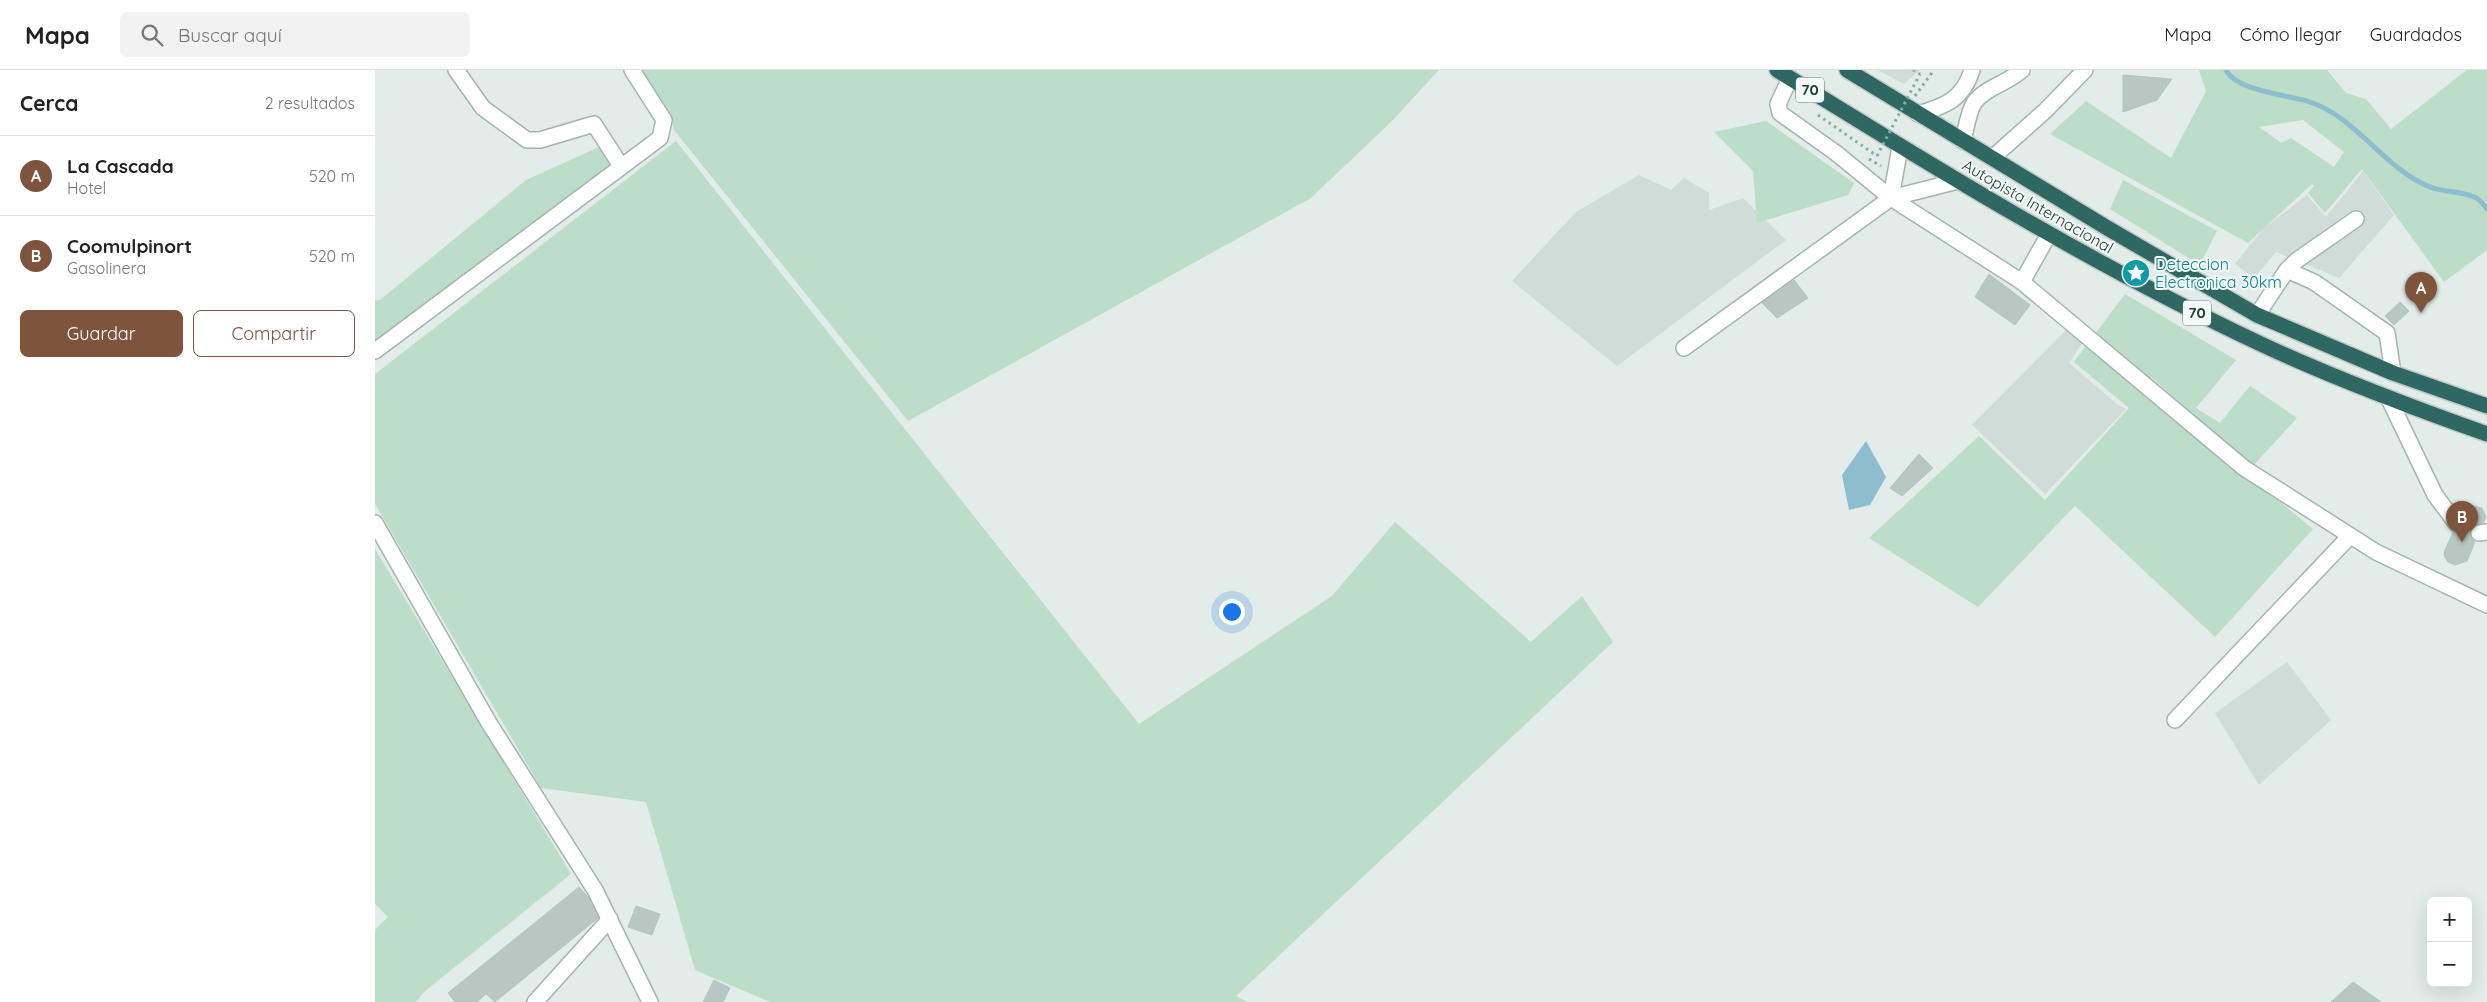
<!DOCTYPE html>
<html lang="es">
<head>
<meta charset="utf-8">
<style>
  :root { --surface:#fff; --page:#f2f2f2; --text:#222; --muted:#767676; --line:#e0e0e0; --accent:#7e543d }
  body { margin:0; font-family:Quicksand,sans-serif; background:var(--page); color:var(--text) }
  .controls { position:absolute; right:15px; bottom:15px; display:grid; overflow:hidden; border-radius:8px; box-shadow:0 5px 20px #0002 }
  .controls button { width:45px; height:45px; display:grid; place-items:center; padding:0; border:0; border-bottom:1px solid var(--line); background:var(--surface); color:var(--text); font:25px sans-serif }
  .you { position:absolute; left:856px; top:541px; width:18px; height:18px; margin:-12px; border:4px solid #fff; border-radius:50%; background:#1a73e8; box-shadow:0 0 0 8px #1a73e833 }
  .badge { display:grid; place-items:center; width:32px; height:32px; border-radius:50%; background:var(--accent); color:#fff; font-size:16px; font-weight:700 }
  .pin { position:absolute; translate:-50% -41px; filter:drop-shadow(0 1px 2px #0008) }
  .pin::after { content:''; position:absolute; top:26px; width:18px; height:15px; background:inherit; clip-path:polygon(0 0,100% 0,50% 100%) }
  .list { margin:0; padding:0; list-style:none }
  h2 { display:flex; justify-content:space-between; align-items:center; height:65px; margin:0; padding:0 20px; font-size:21px }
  h2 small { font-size:16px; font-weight:400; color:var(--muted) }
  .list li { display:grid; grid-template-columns:32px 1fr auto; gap:15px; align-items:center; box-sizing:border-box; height:80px; padding:0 20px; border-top:1px solid var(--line) }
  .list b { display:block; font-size:19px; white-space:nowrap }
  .list p { margin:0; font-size:16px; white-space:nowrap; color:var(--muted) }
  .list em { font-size:16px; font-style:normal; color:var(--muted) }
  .actions { display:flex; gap:10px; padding:15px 20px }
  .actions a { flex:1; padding:11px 0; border:1px solid var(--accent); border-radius:8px; text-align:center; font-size:18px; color:var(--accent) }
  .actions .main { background:var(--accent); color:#fff }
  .icon { flex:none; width:28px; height:28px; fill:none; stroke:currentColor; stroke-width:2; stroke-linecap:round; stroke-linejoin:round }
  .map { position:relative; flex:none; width:2112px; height:932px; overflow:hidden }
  header { display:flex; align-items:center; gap:30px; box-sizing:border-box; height:70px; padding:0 25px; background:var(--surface); border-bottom:1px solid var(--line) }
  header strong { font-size:24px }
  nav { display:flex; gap:28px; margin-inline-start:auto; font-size:18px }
  .search { width:350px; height:45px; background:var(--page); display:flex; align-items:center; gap:12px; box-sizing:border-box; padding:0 18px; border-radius:8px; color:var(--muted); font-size:19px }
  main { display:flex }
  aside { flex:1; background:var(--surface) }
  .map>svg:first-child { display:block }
</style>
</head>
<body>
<header>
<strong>Mapa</strong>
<div class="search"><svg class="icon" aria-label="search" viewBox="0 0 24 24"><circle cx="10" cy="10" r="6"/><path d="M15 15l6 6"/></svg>Buscar aquí</div>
<nav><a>Mapa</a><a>Cómo llegar</a><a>Guardados</a></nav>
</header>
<main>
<aside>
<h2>Cerca<small>2 resultados</small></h2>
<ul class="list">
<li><span class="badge">A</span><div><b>La Cascada</b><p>Hotel</p></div><em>520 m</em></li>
<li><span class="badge">B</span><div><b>Coomulpinort</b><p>Gasolinera</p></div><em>520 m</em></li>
</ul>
<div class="actions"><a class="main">Guardar</a><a>Compartir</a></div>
</aside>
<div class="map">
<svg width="2112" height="932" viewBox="0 0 2112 932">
  <rect width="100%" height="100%" fill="#e2ece9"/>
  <g fill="#d0dcd8">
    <polygon points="1503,0 1545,0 1529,14"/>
    <polygon points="1988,101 2019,145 1964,208 1901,182 1879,208 1860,194 1888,159 1932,125 1951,147"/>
    <polygon points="1264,105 1296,120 1309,108 1334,123 1334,140 1368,128 1411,170 1242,296 1137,211 1201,142"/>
    <polygon points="1692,259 1709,270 1694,293 1743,335 1751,339 1670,424 1597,355"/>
    <polygon points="1912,592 1956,650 1884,715 1840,643"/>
  </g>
  <g fill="#bcddc8" fill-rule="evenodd">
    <polygon points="267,0 1064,0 1016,52 936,128 533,351 299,60 296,44"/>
    <path d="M1824,0h128l19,23 20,6 25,30 76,-59h20v180l-43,32 -82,-113 -37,44 -17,-20 6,-7 -2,-2 -64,59 -198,-109 36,-33 85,57 35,-67zM1928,50l41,32 -10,15 -43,-29 -10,5 -22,-16z"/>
    <polygon points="1391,51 1479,113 1473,125 1382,153 1378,101 1339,62"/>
    <polygon points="301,71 764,654 957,526 1020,452 1156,572 1207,526 1238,572 861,926 872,932 395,932 320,900 271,732 166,718 0,434 0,304"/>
    <polygon points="226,76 240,96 0,284 0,230 5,230 151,110"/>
    <polygon points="1748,110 1842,161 1825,195 1735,139"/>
    <polygon points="1750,224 1861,290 1821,338 1845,353 1875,316 1922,348 1877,397 1776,307 1768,320 1938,459 1840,567 1700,436 1603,537 1494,468 1604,366 1670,430 1754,338 1699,292"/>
    <polygon points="0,479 196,804 50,921 41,932 0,932 0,860 13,847 0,834"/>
  </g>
  <polygon fill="#8cbed0" points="1491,371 1511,407 1495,435 1474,440 1467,405"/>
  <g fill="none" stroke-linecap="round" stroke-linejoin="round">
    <path stroke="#8cbed0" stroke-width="5" d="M1851,0c10,21 63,25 84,32 46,15 74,66 118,84 14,7 34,4 48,12 4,2 8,7 11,11"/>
  </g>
  <g fill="#b8c7c2" stroke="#b5c5c0">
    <polygon points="1748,5 1797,9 1782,30 1748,42"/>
    <polygon points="1614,204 1655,235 1640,255 1600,227"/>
    <polygon points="1419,210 1433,228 1402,248 1387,233"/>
    <polygon points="2025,232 2034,241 2019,255 2010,246"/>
    <polygon points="1544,384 1558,398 1527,426 1515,418"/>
    <polygon points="2093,435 2107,438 2111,447 2108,453 2099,455 2095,460 2096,468 2100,472 2092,491 2080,495 2073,492 2069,486 2070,480 2078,462 2083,462 2089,457 2090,451 2085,443 2087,439"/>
    <polygon points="204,817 213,827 223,848 120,932 111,924 102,932 80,932 73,923"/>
    <polygon points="261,836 285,844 277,865 253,857"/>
    <polygon points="339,910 355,918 348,932 328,932"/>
    <polygon points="1978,912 2006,932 1956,932"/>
  </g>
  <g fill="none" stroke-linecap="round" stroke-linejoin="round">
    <polyline stroke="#bcc9c6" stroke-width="15" stroke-dasharray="15 8" stroke-linecap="butt" points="2081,453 2104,463"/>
    <defs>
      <g id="minor">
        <polyline points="81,0 108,38 152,70 165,70 219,54 246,96"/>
        <polyline points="1415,8 1403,34 1405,43 1461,83 1516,128 1647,212 1869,398 2001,482 2112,535"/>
        <path d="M1543,44c28,-8 45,-15 54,-44"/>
        <path d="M1588,71c3,-12 5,-28 11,-38 10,-15 34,-20 48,-33"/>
        <polyline points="1617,88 1670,41 1710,0"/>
        <polyline points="1516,128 1525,77"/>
        <polyline points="1912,200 1921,191 1981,149"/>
        <polyline points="1647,212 1674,164"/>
        <polyline points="1882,245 1912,200 1939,212 2012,263 2018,303"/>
        <polyline points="1309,278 1516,128 1583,111"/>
        <polyline points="0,281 285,68 289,50 257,0"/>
        <polyline points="2014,329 2060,425 2081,453"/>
        <polyline points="0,453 114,653 220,820 275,932"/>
        <polyline points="2104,463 2112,462"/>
        <polyline points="1800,650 1975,466"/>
        <polyline points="160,932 235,849"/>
      </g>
      <g id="highway">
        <path d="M1402,0c158,98 317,196 486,275 73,34 148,62 224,89"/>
        <polyline points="1472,0 1734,159 1882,245 2018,303 2112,336"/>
      </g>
    </defs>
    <use href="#minor" stroke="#a5b4b0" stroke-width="18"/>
    <use href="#highway" stroke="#c1c9c7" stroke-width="18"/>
    <g stroke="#83afa6" stroke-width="3" stroke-dasharray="2.5 4" stroke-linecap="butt">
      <polyline points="1538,0 1545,4"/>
      <polyline points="1540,26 1559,0"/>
      <polyline points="1443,45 1502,86"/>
      <polyline points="1494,89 1506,96"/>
    </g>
    <use href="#minor" stroke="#fff" stroke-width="15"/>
    <use href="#highway" stroke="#2f6862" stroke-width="15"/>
    <polyline stroke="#83afa6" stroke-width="3" stroke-dasharray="2.5 4" stroke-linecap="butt" points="1502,86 1545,4"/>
  </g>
  <defs>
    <symbol id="sight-disc" viewBox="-11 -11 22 22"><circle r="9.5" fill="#0f9aa8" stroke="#f3f9f6"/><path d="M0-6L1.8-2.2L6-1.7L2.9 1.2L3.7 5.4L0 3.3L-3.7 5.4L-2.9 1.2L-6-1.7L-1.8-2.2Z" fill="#fff"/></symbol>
  </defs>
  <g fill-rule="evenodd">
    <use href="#sight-disc" x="1745" y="187" width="32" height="32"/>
  </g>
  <g text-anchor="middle" stroke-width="4" stroke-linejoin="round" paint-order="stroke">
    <g fill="#f3f9f6" stroke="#617571" stroke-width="1">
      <rect x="1421" y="7.5" width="28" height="25" rx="4"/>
      <rect x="1808" y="230.5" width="28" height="25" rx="4"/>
    </g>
    <g font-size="15" font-weight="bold" fill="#233d38">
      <text x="1435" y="25">70</text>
      <text x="1822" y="248">70</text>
    </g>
    <g font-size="16" fill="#233d38" stroke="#f3f9f6">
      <text transform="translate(1663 136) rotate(30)" y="6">Autopista Internacional</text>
    </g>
    <g font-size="16" fill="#0d838f" stroke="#f3f9f6" text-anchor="start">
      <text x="1780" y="200">Deteccion<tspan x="1780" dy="18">Electronica 30km</tspan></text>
    </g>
  </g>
</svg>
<div class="controls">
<button>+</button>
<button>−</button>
</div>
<div class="you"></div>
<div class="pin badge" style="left:2046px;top:243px">A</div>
<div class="pin badge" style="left:2087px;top:472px">B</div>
</div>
</main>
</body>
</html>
